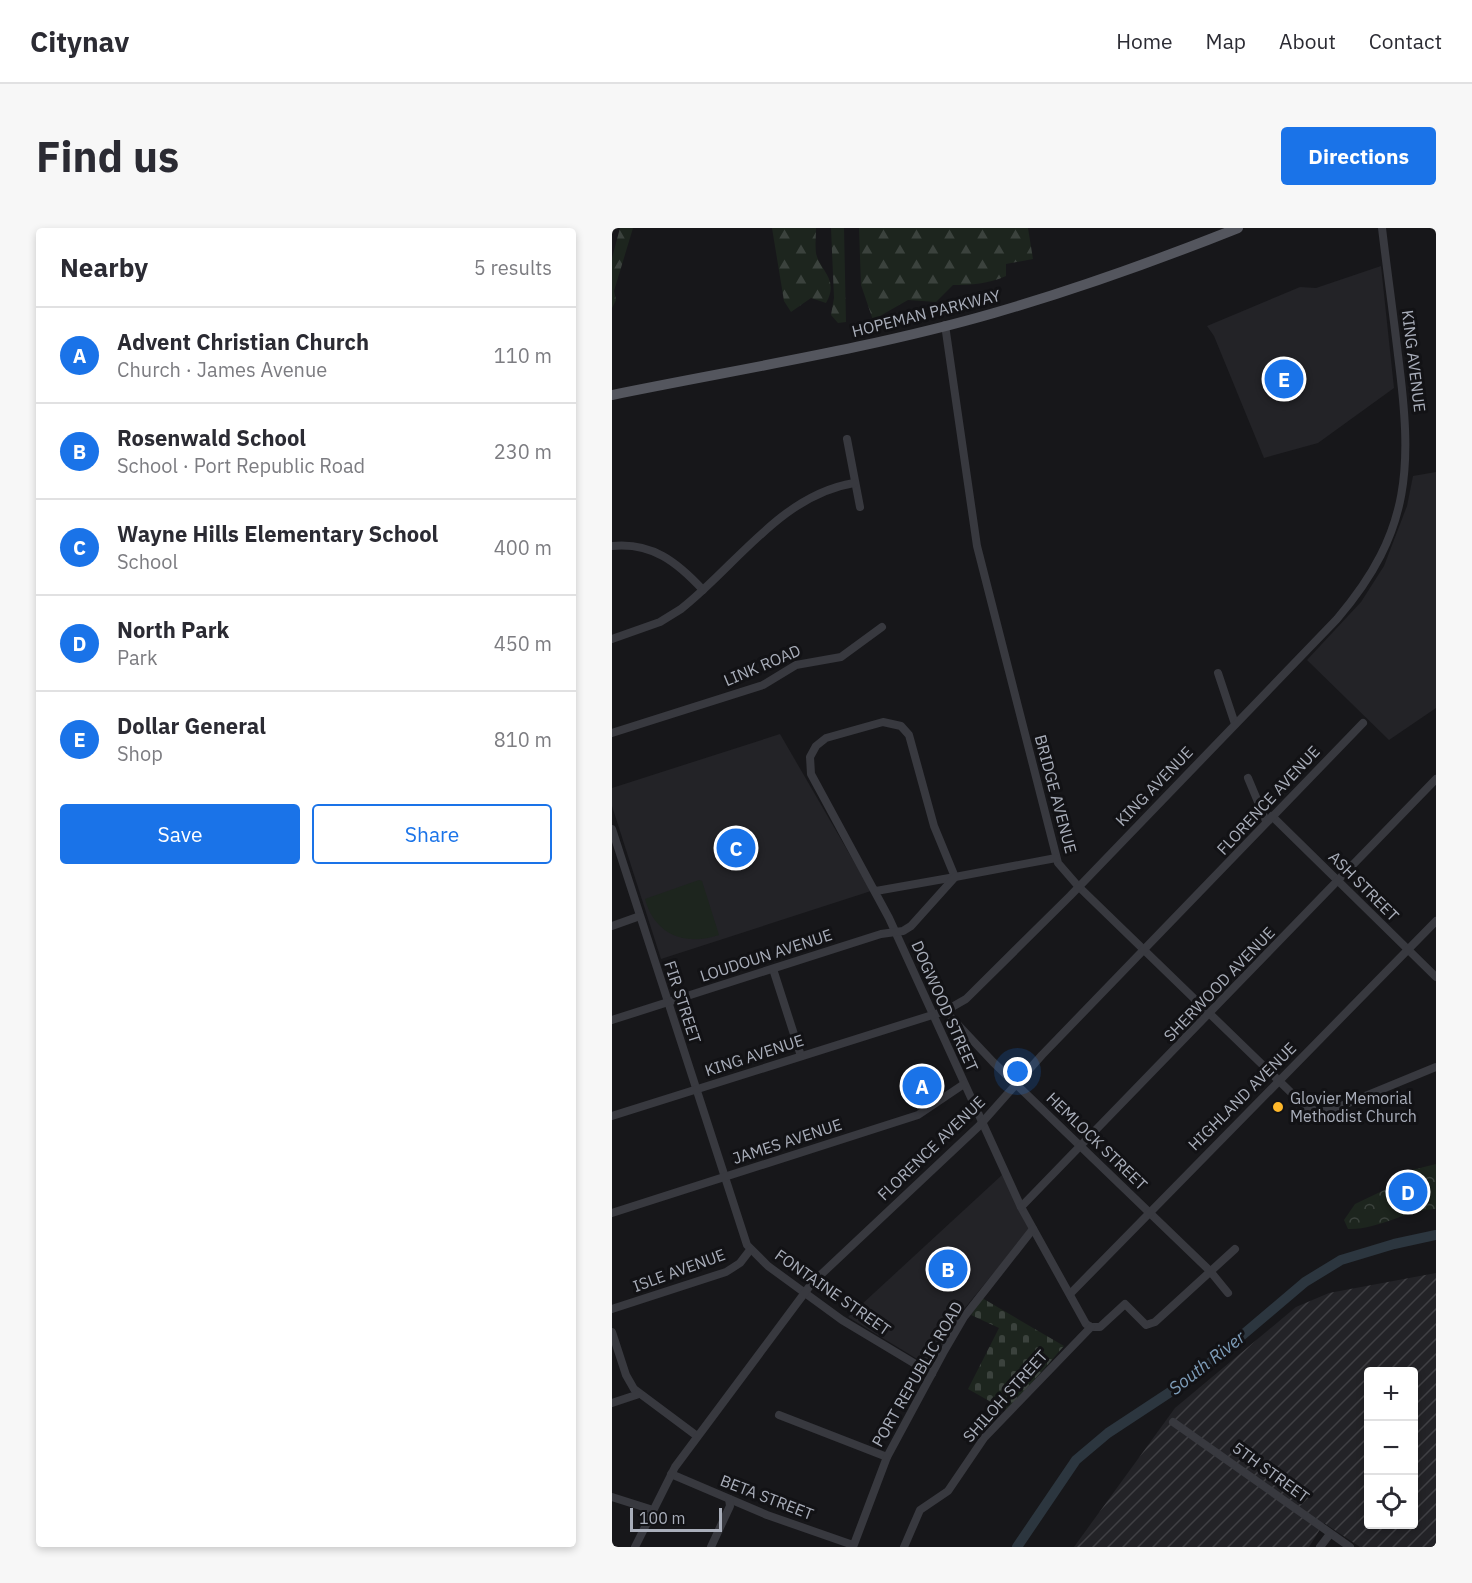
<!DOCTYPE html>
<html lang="en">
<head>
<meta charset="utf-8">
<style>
  :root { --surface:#fff; --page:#f7f7f7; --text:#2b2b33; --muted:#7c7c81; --line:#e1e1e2; --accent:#1a73e8 }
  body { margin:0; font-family:"IBM Plex Sans",sans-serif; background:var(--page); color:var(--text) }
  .controls { position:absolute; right:18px; bottom:18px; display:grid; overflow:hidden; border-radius:6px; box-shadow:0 3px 9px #0003 }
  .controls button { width:54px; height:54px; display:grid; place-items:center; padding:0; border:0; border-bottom:2px solid var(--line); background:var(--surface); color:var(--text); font:30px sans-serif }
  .scale { position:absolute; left:18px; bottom:15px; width:92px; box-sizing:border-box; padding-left:6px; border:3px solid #a9aeba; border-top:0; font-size:16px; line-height:21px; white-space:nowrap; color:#a9aeba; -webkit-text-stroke:4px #121215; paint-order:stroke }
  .you { position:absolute; left:406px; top:844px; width:21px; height:21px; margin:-15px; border:4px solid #fff; border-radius:50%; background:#1a73e8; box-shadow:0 0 0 9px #1a73e833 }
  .badge { display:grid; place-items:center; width:39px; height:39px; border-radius:50%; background:var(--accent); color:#fff; font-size:20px; font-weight:700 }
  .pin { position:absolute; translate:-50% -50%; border:3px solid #fff; box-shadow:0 2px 6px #0006 }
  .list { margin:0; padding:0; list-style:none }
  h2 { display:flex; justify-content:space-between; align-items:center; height:78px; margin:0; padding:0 24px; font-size:26px }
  h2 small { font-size:20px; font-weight:400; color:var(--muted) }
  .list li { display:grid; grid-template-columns:39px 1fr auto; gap:18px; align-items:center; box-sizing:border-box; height:96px; padding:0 24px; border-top:2px solid var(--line) }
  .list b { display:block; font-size:22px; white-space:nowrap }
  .list p { margin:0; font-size:20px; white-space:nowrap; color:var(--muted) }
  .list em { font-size:20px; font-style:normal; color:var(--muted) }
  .actions { display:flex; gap:12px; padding:18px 24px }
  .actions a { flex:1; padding:14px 0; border:2px solid var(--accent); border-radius:6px; text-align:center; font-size:21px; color:var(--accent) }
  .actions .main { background:var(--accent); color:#fff }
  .icon { flex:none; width:33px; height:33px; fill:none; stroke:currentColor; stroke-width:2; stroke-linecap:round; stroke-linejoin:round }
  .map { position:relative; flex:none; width:824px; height:1319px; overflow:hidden; border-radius:6px }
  header { display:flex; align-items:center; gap:36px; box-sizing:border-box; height:84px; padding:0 30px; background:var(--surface); border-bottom:2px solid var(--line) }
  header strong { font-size:28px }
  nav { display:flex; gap:33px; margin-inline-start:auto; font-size:21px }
  .intro { display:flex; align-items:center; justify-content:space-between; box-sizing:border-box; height:144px; padding:0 36px }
  h1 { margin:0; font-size:42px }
  .button { padding:15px 27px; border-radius:6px; background:var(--accent); color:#fff; font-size:21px; font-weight:700 }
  main { display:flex; gap:36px; padding:0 36px }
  aside { flex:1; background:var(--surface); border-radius:6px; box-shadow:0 3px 9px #0003 }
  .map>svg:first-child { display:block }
</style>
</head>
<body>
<header>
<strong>Citynav</strong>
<nav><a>Home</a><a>Map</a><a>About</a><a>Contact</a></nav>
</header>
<div class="intro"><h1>Find us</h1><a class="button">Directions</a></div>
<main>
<aside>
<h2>Nearby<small>5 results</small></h2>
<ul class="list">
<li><span class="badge">A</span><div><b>Advent Christian Church</b><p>Church · James Avenue</p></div><em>110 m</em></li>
<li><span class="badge">B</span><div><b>Rosenwald School</b><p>School · Port Republic Road</p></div><em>230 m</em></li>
<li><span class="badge">C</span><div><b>Wayne Hills Elementary School</b><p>School</p></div><em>400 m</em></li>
<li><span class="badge">D</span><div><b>North Park</b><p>Park</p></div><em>450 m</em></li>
<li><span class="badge">E</span><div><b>Dollar General</b><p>Shop</p></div><em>810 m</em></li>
</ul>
<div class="actions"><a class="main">Save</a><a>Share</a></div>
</aside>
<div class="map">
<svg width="824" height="1319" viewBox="0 0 824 1319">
  <defs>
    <pattern id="industrial-furrows" width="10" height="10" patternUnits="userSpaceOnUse" patternTransform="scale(1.5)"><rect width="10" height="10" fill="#232327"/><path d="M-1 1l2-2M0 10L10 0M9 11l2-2" fill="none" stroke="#404044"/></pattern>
    <pattern id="forest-firs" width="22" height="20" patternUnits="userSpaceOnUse" patternTransform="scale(1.5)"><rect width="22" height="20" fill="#1d251e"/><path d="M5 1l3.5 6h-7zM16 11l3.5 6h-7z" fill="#3b423d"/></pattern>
    <pattern id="cemetery-stones" width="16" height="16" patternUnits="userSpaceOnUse" patternTransform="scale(1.5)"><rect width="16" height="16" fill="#1d251e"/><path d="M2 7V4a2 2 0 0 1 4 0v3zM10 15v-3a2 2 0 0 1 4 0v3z" fill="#3b423d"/></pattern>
    <pattern id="park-crowns" width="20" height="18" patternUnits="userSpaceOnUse" patternTransform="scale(1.5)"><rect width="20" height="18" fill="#1d251e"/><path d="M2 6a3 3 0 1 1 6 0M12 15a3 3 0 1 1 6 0" fill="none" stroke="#3b423d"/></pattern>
  </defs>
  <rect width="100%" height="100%" fill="#17171a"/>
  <g fill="#232327">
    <polygon points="769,38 782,160 706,215 652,230 602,108 595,98 688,59 704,60"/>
    <polygon points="824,244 824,480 777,512 695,432 749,374 772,338 795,278 801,248"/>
    <polygon points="168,506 259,663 49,731 0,578 0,560"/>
    <polygon points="390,947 418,1001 352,1081 320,1140 236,1089"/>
  </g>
  <path fill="url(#industrial-furrows)" fill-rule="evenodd" d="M824,1045v274h-76l-36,-24 -15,24h-235l101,-139 121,-101 33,-14zM756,1144h46v152h-46z"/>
  <g fill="url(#forest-firs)">
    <polygon points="8,0 21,0 2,63 4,72 0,80 0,30"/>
    <path d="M160,0h44c0,8 -1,17 0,25 3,17 24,26 10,50l-15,-5 -20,14 -7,-11z"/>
    <polygon points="219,0 232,0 234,94 226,95 219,87 222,70"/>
    <path d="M247,0h169l5,31 -27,5v12c-18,8 -34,9 -53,9l-17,17 -28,-2 -35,20 -12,-35z"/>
  </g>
  <polygon fill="url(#cemetery-stones)" points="370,1070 452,1118 395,1183 356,1161 387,1100 359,1087"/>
  <path fill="url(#park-crowns)" d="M824,936v45c-31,1 -57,21 -88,20l-4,-9 11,-16 48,-23 5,-10z"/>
  <path fill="#1d251e" d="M87,652l3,1 17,54c-33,11 -64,1 -74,-36z"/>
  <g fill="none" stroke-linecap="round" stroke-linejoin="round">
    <polyline stroke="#2c363f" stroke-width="10" points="405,1319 464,1232 496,1205 581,1149 693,1054 729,1032 782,1016 824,1007"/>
    <g stroke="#38393f" stroke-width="8">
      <polyline points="333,97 365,318 446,635 466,658 694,879 705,883 717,883 824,839"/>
      <polyline points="235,211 248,279"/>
      <path d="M0,318c40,-4 65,16 91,44"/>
      <path d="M0,411l48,-17 21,-13c55,-43 100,-114 173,-126"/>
      <polyline points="606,445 623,496"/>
      <polyline points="0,505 151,457 184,437 229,429 270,399"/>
      <polyline points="636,550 654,593"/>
      <polyline points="660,588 824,749"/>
      <polyline points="0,601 135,1017 156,1038 230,1092 320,1146"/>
      <polyline points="264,663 343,649 322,598 297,507 289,498 271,494 214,510 204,518 198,529 199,546 277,690 409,979 474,1096 479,1099"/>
      <polyline points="0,698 28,688"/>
      <polyline points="161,741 189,828"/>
      <polyline points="333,783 381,834 598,1043 616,1065"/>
      <polyline points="0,792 269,706 291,703 299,698 343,649 444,630"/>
      <path d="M0,888l333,-105 21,-12 104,-103 267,-277c76,-89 75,-154 61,-264 -5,-43 -11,-85 -16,-127"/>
      <polyline points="409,979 824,551"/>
      <polyline points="0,985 306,887 352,856"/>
      <polyline points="458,1066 824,693"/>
      <polyline points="0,1081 114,1044 128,1035 138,1022"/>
      <polyline points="479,1099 488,1099 513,1076 534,1097 543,1094 623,1021"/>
      <polyline points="0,1104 14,1147 22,1161 85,1208"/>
      <polyline points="0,1175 27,1166"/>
      <polyline points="167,1187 275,1229"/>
      <polyline points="561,1194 738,1319"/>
      <polyline points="59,1246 155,1287 241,1317"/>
      <polyline points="0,1269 41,1282"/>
      <polyline points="23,1319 63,1239 200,1055 367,898 430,827 751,495"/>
      <polyline points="99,1319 118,1278 117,1271"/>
      <polyline points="241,1319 275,1229 331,1125 352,1089 421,1001"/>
      <polyline points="292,1319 308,1282 336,1263 372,1210 479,1099"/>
      <polyline points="708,1319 718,1306"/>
    </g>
    <path stroke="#54565e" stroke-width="10" d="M0,167c127,-26 257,-46 382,-82 83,-24 164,-53 244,-85"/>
  </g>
  <circle fill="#ffb82a" stroke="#121215" stroke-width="2" cx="666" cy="879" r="6"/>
  <g text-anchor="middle" stroke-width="6" stroke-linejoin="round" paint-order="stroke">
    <g font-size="16" fill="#a9aeba" stroke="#121215">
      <text transform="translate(314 85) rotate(-14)" y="6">HOPEMAN PARKWAY</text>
      <text transform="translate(802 133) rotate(83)" y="6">KING AVENUE</text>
      <text transform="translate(150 437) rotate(-23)" y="6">LINK ROAD</text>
      <text transform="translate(542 558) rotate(-46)" y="6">KING AVENUE</text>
      <text transform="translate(444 566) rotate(75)" y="6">BRIDGE AVENUE</text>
      <text transform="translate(656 572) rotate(-47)" y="6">FLORENCE AVENUE</text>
      <text transform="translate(752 658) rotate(45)" y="6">ASH STREET</text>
      <text transform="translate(154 727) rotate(-18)" y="6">LOUDOUN AVENUE</text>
      <text transform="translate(607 756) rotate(-46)" y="6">SHERWOOD AVENUE</text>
      <text transform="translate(71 774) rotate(72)" y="6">FIR STREET</text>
      <text transform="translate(333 778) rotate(66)" y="6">DOGWOOD STREET</text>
      <text transform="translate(142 827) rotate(-18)" y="6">KING AVENUE</text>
      <text transform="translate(630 868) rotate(-45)" y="6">HIGHLAND AVENUE</text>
      <text transform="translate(175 913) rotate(-18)" y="6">JAMES AVENUE</text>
      <text transform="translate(485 913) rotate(44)" y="6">HEMLOCK STREET</text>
      <text transform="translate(319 920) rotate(-44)" y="6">FLORENCE AVENUE</text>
      <text transform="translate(67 1042) rotate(-20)" y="6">ISLE AVENUE</text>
      <text transform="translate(221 1064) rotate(35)" y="6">FONTAINE STREET</text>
      <text transform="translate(305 1146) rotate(-60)" y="6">PORT REPUBLIC ROAD</text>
      <text transform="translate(393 1168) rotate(-48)" y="6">SHILOH STREET</text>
      <text transform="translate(659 1244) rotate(36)" y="6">5TH STREET</text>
      <text transform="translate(155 1269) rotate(21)" y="6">BETA STREET</text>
    </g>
    <g font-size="16" fill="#a9aeba" stroke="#121215" text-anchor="start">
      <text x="678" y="876">Glovier Memorial<tspan x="678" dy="18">Methodist Church</tspan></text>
    </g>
    <g font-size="18" font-style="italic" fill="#7d9cb8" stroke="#121215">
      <text transform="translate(595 1135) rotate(-38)" y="6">South River</text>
    </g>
  </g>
</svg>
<div class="controls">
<button>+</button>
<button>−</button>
<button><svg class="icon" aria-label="locate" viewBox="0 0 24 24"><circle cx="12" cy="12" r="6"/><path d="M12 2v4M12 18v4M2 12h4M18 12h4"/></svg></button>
</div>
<div class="scale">100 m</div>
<div class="you"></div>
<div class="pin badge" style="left:310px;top:858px">A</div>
<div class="pin badge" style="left:336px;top:1041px">B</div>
<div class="pin badge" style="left:124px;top:620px">C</div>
<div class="pin badge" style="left:796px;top:964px">D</div>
<div class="pin badge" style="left:672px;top:151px">E</div>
</div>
</main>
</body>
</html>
